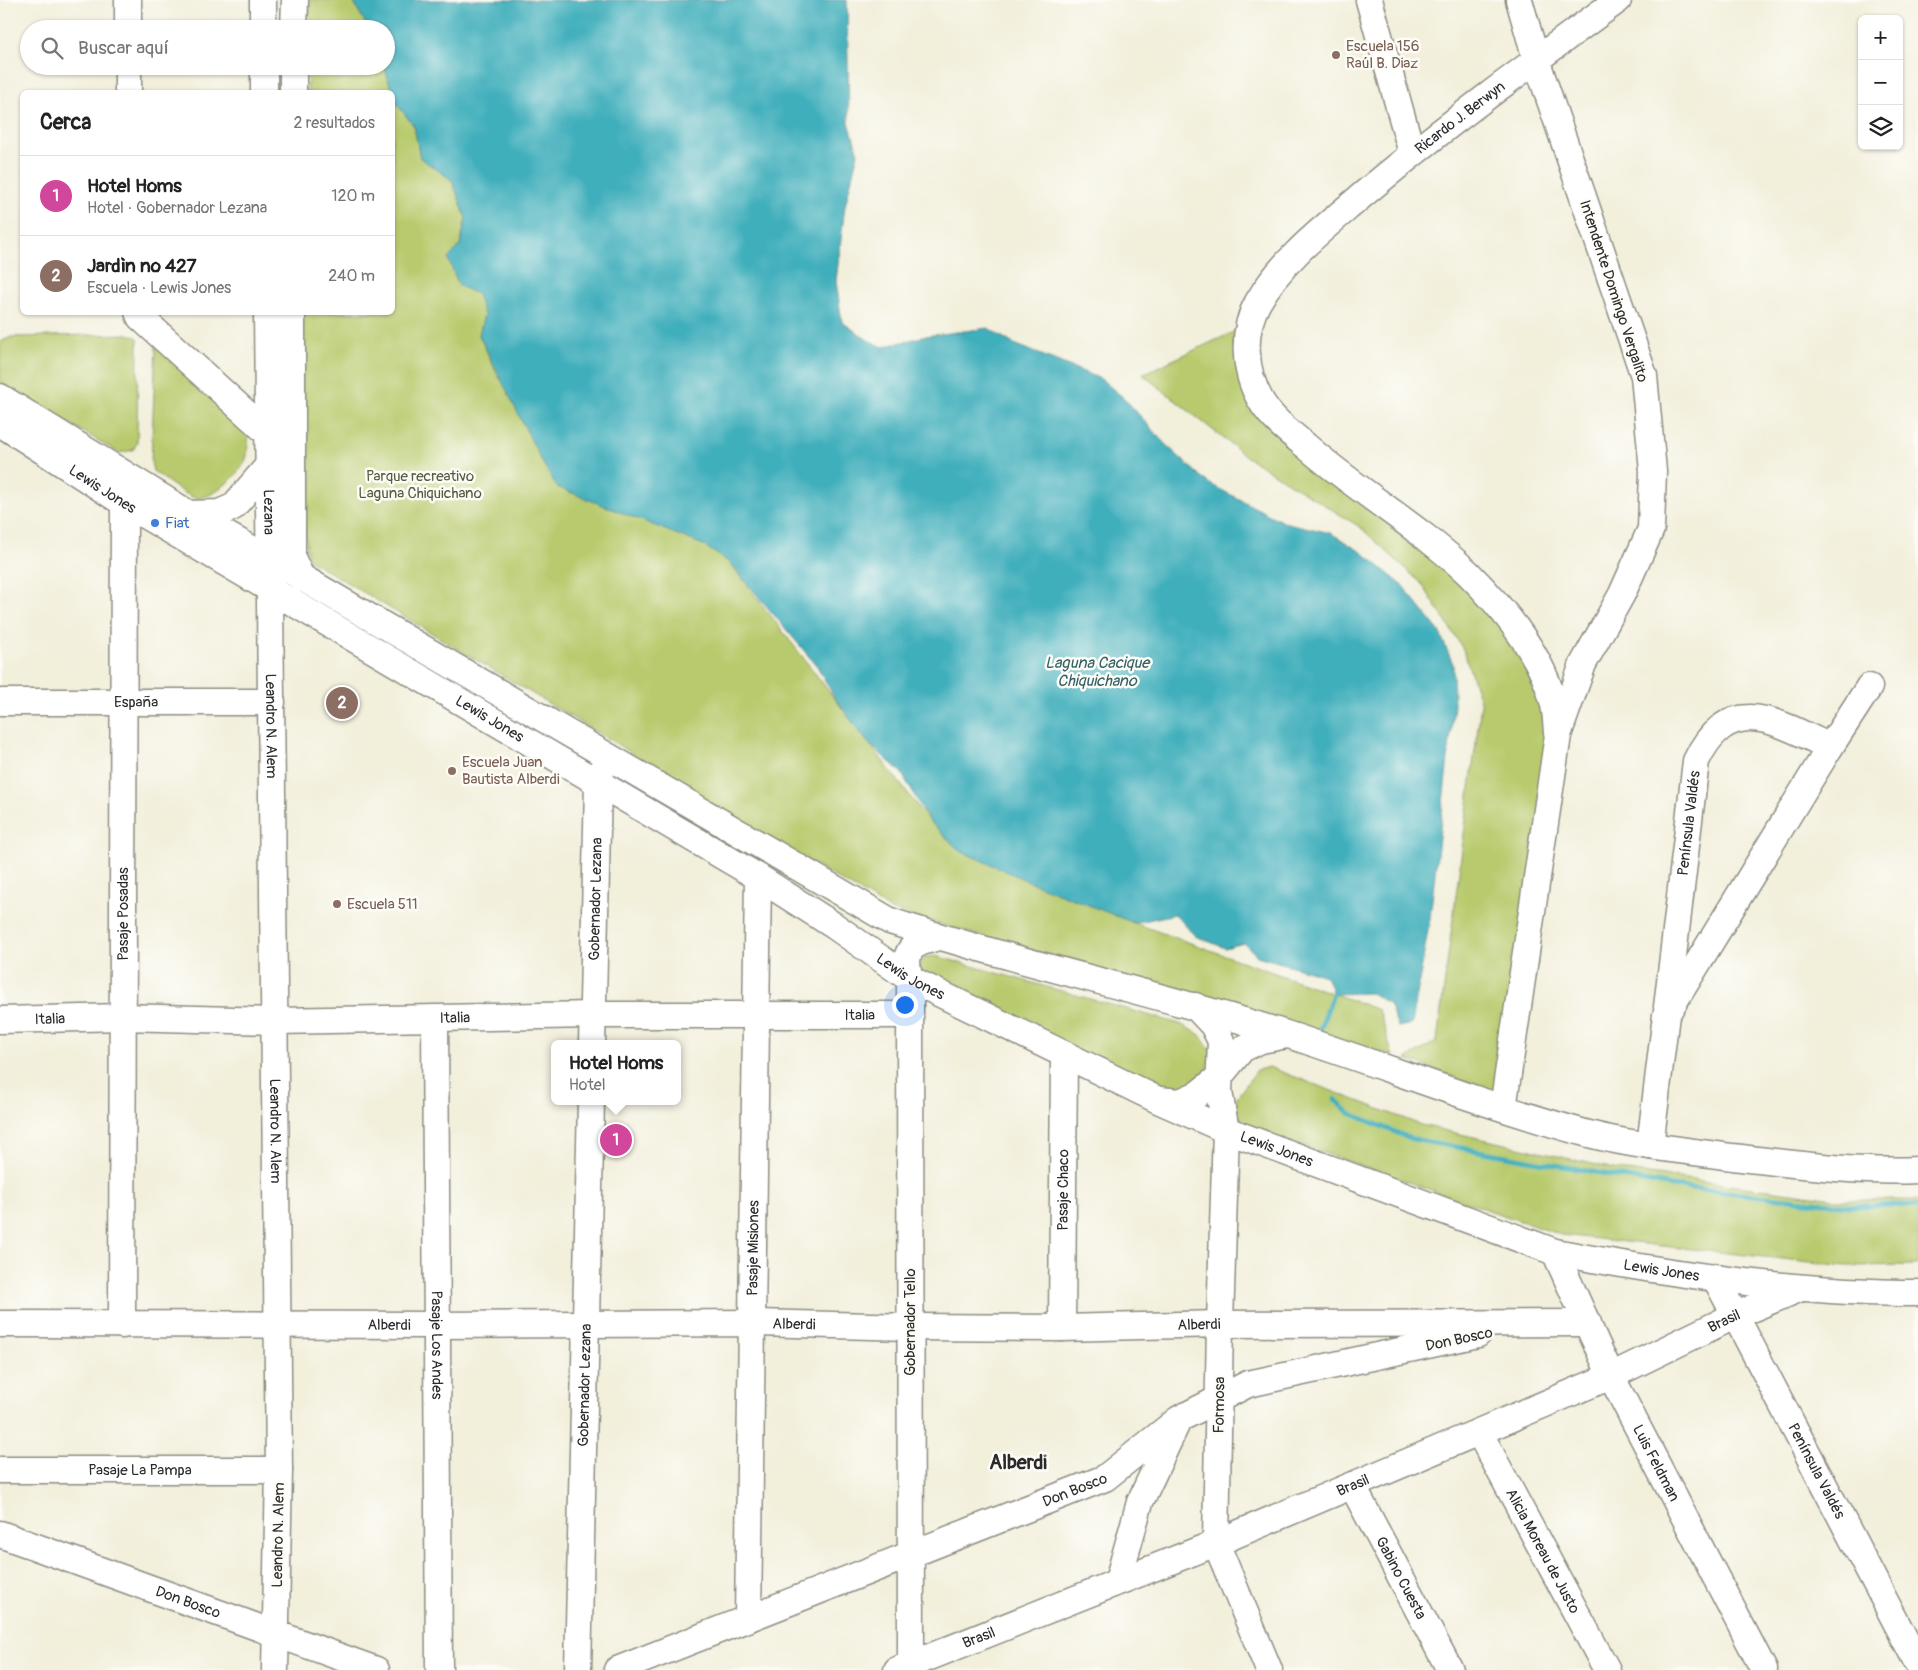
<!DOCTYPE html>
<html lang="es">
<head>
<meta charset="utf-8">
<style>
  :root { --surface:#fff; --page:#f2f2f2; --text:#222; --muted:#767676; --line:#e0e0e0; --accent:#d1495b }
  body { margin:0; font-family:Pangolin,sans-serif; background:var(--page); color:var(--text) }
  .controls { position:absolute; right:15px; top:15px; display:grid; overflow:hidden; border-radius:8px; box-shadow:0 1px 4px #0004 }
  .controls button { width:45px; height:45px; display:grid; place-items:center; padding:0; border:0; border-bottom:1px solid var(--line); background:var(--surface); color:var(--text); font:25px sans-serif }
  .you { position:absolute; left:904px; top:1004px; width:18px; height:18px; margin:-12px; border:4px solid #fff; border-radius:50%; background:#1a73e8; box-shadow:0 0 0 8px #1a73e833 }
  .badge { display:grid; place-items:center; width:32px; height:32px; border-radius:50%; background:var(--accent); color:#fff; font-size:16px; font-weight:700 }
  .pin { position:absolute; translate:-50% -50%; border:2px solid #fff; box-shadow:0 1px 5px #0006 }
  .popup { position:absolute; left:551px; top:1040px; width:130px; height:65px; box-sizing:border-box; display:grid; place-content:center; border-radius:8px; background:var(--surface); filter:drop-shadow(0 1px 4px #0005); font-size:16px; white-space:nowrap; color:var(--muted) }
  .popup b { font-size:19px; color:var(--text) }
  .popup::after { content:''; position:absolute; left:50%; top:100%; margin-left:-10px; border:10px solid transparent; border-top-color:var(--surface) }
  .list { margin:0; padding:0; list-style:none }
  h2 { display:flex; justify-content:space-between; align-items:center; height:65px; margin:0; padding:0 20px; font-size:21px }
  h2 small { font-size:16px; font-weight:400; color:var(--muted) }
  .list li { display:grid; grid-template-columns:32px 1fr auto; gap:15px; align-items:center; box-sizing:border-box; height:80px; padding:0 20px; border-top:1px solid var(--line) }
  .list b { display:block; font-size:19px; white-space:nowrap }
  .list p { margin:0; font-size:16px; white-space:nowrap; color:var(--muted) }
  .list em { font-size:16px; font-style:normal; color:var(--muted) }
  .icon { flex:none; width:28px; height:28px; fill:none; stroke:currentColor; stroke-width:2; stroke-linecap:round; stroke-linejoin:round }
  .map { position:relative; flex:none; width:1918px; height:1670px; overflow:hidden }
  .search { position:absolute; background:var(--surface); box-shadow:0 1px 4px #0004; left:20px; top:20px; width:375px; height:55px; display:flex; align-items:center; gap:12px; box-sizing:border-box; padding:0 18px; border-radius:28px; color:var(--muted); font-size:19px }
  .panel { position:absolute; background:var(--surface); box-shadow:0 1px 4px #0004; left:20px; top:90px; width:375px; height:225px; border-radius:8px }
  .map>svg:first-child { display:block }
</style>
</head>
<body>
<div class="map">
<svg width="1918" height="1670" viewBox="0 0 1918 1670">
  <rect width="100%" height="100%" fill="#fdfcf7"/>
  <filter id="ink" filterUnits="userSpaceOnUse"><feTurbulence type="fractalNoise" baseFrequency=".02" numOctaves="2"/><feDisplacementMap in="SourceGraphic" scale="10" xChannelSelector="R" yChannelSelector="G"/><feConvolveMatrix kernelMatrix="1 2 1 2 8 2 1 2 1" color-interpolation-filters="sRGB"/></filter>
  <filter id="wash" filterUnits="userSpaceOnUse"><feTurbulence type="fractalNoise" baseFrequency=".0096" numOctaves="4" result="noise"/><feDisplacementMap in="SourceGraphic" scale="20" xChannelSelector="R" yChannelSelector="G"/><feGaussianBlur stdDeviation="1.12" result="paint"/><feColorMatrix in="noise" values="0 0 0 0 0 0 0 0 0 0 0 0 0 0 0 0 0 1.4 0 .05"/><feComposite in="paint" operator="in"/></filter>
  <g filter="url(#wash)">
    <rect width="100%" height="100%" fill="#f2efdb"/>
    <g fill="#b8ca6d" stroke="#727a4c">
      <polygon points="309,0 355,0 355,5 369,29 309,29"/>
      <polygon points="308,66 384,66 396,103 414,126 420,158 452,180 466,218 460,245 459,286 477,293 484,315 479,335 499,378 703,545 730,563 929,821 960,851 1134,923 1379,1010 1393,1056 891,910 646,766 648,763 308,559 299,484 302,313 392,312 392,92 307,92"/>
      <polygon points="1249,325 1261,402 1467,573 1553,701 1511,1099 1406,1059 1437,1041 1481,704 1463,649 1422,584 1360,527 1247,457 1142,374"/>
      <polygon points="128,334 138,338 137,443 133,450 119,453 0,382 0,342 11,337"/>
      <path d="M156,344l92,83c0,12 1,25 -3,35 -7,14 -33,37 -49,36 -9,-1 -34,-21 -43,-27l-2,-9z"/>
      <polygon points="936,956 1180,1024 1199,1034 1211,1050 1207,1072 1196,1089 1156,1093 927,982 918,965 925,957"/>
      <polygon points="1269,1067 1421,1125 1619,1170 1842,1200 1918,1200 1918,1265 1847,1266 1561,1235 1246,1126 1238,1119 1234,1109 1237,1097 1257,1070"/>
    </g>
    <polygon fill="#40afbc" stroke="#366d74" points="355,0 847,0 849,122 858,153 845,206 836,281 842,322 868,340 883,347 925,336 988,328 1012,343 1101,379 1125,399 1165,444 1208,483 1283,522 1331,533 1363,553 1402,585 1439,631 1453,664 1454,705 1430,918 1412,1024 1398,1027 1389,1004 1371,993 1333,994 1326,976 1257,956 1244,943 1225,948 1195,936 1175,914 1134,923 1035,884 960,851 929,821 901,772 868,743 835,698 817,666 730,563 703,545 557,487 542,462 479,335 484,315 477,294 459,286 448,259 460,245 466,218 452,180 420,158 414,126 396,103 384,66 386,66 386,29 369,29 355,5"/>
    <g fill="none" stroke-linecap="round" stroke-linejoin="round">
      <g stroke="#40afbc" stroke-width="5">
        <polyline points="1318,1036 1333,994"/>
        <polyline points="1335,1099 1349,1113 1412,1139 1672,1186 1850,1206 1918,1205"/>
      </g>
    </g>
  </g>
  <g filter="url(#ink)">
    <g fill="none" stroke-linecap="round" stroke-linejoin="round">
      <defs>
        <g id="minor">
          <polyline points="263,0 263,29"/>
          <polyline points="1369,0 1412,153"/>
          <polyline points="128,29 128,0"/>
          <polyline points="294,29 295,0"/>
          <polyline points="264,66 264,92"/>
          <polyline points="128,92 128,66"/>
          <polyline points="293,92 293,66"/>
          <polyline points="138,312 140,317 269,434"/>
          <path id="s1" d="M267,312l12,1158 -4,200"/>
          <polyline points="292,312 292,558 302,579"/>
          <path d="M0,397l189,117 81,45 620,362c131,43 265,71 396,113 99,32 197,71 299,99 48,13 98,17 147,24 62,7 123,16 186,13"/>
          <path id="s2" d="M0,423l124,80 634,374 75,48 77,54 248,121 68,30 329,122c115,22 246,41 363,41"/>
          <polyline points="189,514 219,513 233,507 269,465"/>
          <path id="s3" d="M0,702h272"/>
          <path id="s4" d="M1557,732c-1,-10 -1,-21 -4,-31 -12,-48 -51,-94 -85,-128 -50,-47 -112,-83 -163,-128 -16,-13 -34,-27 -44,-44 -17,-29 -20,-69 -3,-99 23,-41 66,-74 101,-104 83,-70 171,-134 259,-198"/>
          <polyline points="1195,1006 1213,1025 1221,1041 1219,1092 1226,1130 1220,1324 1216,1543 1269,1670"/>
          <path id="s5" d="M1667,1007l29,-246c33,-70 81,-39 134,-14"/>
          <path id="s6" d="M435,1019l4,651"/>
          <path id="s7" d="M0,1020l123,-3 153,4 317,-6h316"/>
          <path id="s8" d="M592,1044l6,-259 3,-14"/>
          <polyline points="1159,1100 1180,1102 1198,1094 1219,1077 1242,1049 1261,1040 1287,1035"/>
          <polyline points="1503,1108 1558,735 1583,664 1622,594 1651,529 1653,471 1644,376 1536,59 1519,0"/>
          <polyline points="1650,1146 1666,1015 1830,747 1869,687"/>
          <path id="s9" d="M1555,1252l56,124 153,294"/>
          <path id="s10" d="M1715,1277l203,387"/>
          <path id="s11" d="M0,1324l436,1 316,-2 158,4 152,1 158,-4 368,-1"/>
          <path id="s12" d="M122,1325l2,-822"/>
          <path id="s13" d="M1062,1328l2,-274"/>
          <path id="s14" d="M1479,1432l128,238"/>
          <path id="s15" d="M0,1470h279"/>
          <path id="s16" d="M1352,1485l98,185"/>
          <path id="s17" d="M0,1534l376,136"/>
          <polyline points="1118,1581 1140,1502 1176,1425"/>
          <path id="s18" d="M748,1619l10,-742"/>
          <path d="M911,1664l-1,-685c-8,-30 1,-35 29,-42"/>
          <path id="s19" d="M578,1670l13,-569"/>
          <path id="s20" d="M617,1670l488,-192 74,-59 69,-35 230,-50"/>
          <path id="s21" d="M897,1670l319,-127 395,-167 123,-60 67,-28"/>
        </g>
      </defs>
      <use href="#minor" stroke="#8e8d83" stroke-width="29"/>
      <use href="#minor" stroke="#fff" stroke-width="26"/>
    </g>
  </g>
  <g fill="#8d6e63" stroke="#fdfcf7" stroke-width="2">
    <circle cx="1336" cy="55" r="5"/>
    <circle cx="452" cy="771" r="5"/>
    <circle cx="337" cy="904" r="5"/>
  </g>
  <circle fill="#3f7fe0" stroke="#fdfcf7" stroke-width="2" cx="155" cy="523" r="5"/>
  <g text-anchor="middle" stroke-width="5" stroke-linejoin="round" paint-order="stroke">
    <g font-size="15" fill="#785e54" stroke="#fdfcf7" text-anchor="start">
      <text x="1346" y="51">Escuela 156<tspan x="1346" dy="17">Raúl B. Diaz</tspan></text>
      <text x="462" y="767">Escuela Juan<tspan x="462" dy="17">Bautista Alberdi</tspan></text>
      <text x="347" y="909">Escuela 511</text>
    </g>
    <g font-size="15" fill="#2b2b2b" stroke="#fdfcf7">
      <text dy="5" stroke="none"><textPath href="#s4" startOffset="835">Ricardo J. Berwyn</textPath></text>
      <text transform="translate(1614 291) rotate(72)" y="5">Intendente Domingo Vergalito</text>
      <text dy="5" stroke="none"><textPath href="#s2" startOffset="122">Lewis Jones</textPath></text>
      <text dy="5" stroke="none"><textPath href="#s1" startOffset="200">Lezana</textPath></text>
      <text dy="5" stroke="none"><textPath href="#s3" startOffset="136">España</textPath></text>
      <text dy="5" stroke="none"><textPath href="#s2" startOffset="572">Lewis Jones</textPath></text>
      <text dy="5" stroke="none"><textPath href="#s1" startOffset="414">Leandro N. Alem</textPath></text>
      <text dy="5" stroke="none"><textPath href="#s5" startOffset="185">Península Valdés</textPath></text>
      <text dy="5" stroke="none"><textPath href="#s8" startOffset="145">Gobernador Lezana</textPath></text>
      <text dy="5" stroke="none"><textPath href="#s12" startOffset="411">Pasaje Posadas</textPath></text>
      <text dy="5" stroke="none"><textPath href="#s2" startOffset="1066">Lewis Jones</textPath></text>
      <text dy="5" stroke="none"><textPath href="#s7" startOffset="860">Italia</textPath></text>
      <text dy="5" stroke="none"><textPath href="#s7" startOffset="50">Italia</textPath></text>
      <text dy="5" stroke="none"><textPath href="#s7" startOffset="455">Italia</textPath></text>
      <text dy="5" stroke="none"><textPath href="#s1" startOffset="819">Leandro N. Alem</textPath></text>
      <text dy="5" stroke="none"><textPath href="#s2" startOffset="1471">Lewis Jones</textPath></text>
      <text dy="5" stroke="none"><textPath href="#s13" startOffset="138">Pasaje Chaco</textPath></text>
      <text dy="5" stroke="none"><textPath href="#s18" startOffset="371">Pasaje Misiones</textPath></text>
      <text dy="5" stroke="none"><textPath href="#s2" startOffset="1876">Lewis Jones</textPath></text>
      <text transform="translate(910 1322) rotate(-90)" y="5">Gobernador Tello</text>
      <text dy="5" stroke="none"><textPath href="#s21" startOffset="898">Brasil</textPath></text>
      <text dy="5" stroke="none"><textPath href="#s11" startOffset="794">Alberdi</textPath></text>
      <text dy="5" stroke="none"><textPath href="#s11" startOffset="1199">Alberdi</textPath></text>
      <text dy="5" stroke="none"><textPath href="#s11" startOffset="389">Alberdi</textPath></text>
      <text transform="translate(1459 1339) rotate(-12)" y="5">Don Bosco</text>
      <text dy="5" stroke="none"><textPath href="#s6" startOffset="326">Pasaje Los Andes</textPath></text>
      <text dy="5" stroke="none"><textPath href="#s19" startOffset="285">Gobernador Lezana</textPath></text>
      <text transform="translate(1219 1405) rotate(-89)" y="5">Formosa</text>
      <text dy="5" stroke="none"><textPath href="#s9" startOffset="234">Luis Feldman</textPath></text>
      <text dy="5" stroke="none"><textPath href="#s15" startOffset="140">Pasaje La Pampa</textPath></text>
      <text dy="5" stroke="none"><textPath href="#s10" startOffset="219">Península Valdés</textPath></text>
      <text dy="5" stroke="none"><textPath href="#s21" startOffset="492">Brasil</textPath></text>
      <text dy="5" stroke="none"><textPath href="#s20" startOffset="492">Don Bosco</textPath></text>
      <text transform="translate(278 1535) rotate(-89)" y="5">Leandro N. Alem</text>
      <text dy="5" stroke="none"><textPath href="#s14" startOffset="135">Alicia Moreau de Justo</textPath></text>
      <text dy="5" stroke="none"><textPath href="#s16" startOffset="105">Gabino Cuesta</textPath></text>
      <text dy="5" stroke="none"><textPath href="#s17" startOffset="200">Don Bosco</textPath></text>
      <text dy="5" stroke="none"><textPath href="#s21" startOffset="88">Brasil</textPath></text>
    </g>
    <g font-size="15" fill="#555b3f" stroke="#fdfcf7">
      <text x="420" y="481">Parque recreativo<tspan x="420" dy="17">Laguna Chiquichano</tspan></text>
    </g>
    <g font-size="15" fill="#366cbe" stroke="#fdfcf7" text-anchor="start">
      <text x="165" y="528">Fiat</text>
    </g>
    <g font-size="16" font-style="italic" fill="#336065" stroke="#fdfcf7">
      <text x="1097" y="668">Laguna Cacique<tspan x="1097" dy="18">Chiquichano</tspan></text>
    </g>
    <g font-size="20" font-weight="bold" fill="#2b2b2b" stroke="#fdfcf7">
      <text x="1018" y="1469">Alberdi</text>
    </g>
  </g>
</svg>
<div class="controls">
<button>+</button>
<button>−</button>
<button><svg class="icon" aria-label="layers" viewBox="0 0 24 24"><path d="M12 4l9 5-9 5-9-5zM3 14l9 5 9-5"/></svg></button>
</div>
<div class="you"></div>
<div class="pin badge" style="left:616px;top:1140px;background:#d1479c">1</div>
<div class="popup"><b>Hotel Homs</b>Hotel</div>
<div class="pin badge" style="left:342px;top:703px;background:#8d6e63">2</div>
<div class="search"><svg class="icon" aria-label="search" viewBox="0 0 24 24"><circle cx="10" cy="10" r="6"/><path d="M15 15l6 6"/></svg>Buscar aquí</div>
<section class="panel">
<h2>Cerca<small>2 resultados</small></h2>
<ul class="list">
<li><span class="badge" style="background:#d1479c">1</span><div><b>Hotel Homs</b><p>Hotel · Gobernador Lezana</p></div><em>120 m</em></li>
<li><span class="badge" style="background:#8d6e63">2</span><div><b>Jardìn nº 427</b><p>Escuela · Lewis Jones</p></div><em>240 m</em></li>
</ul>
</section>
</div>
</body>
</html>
